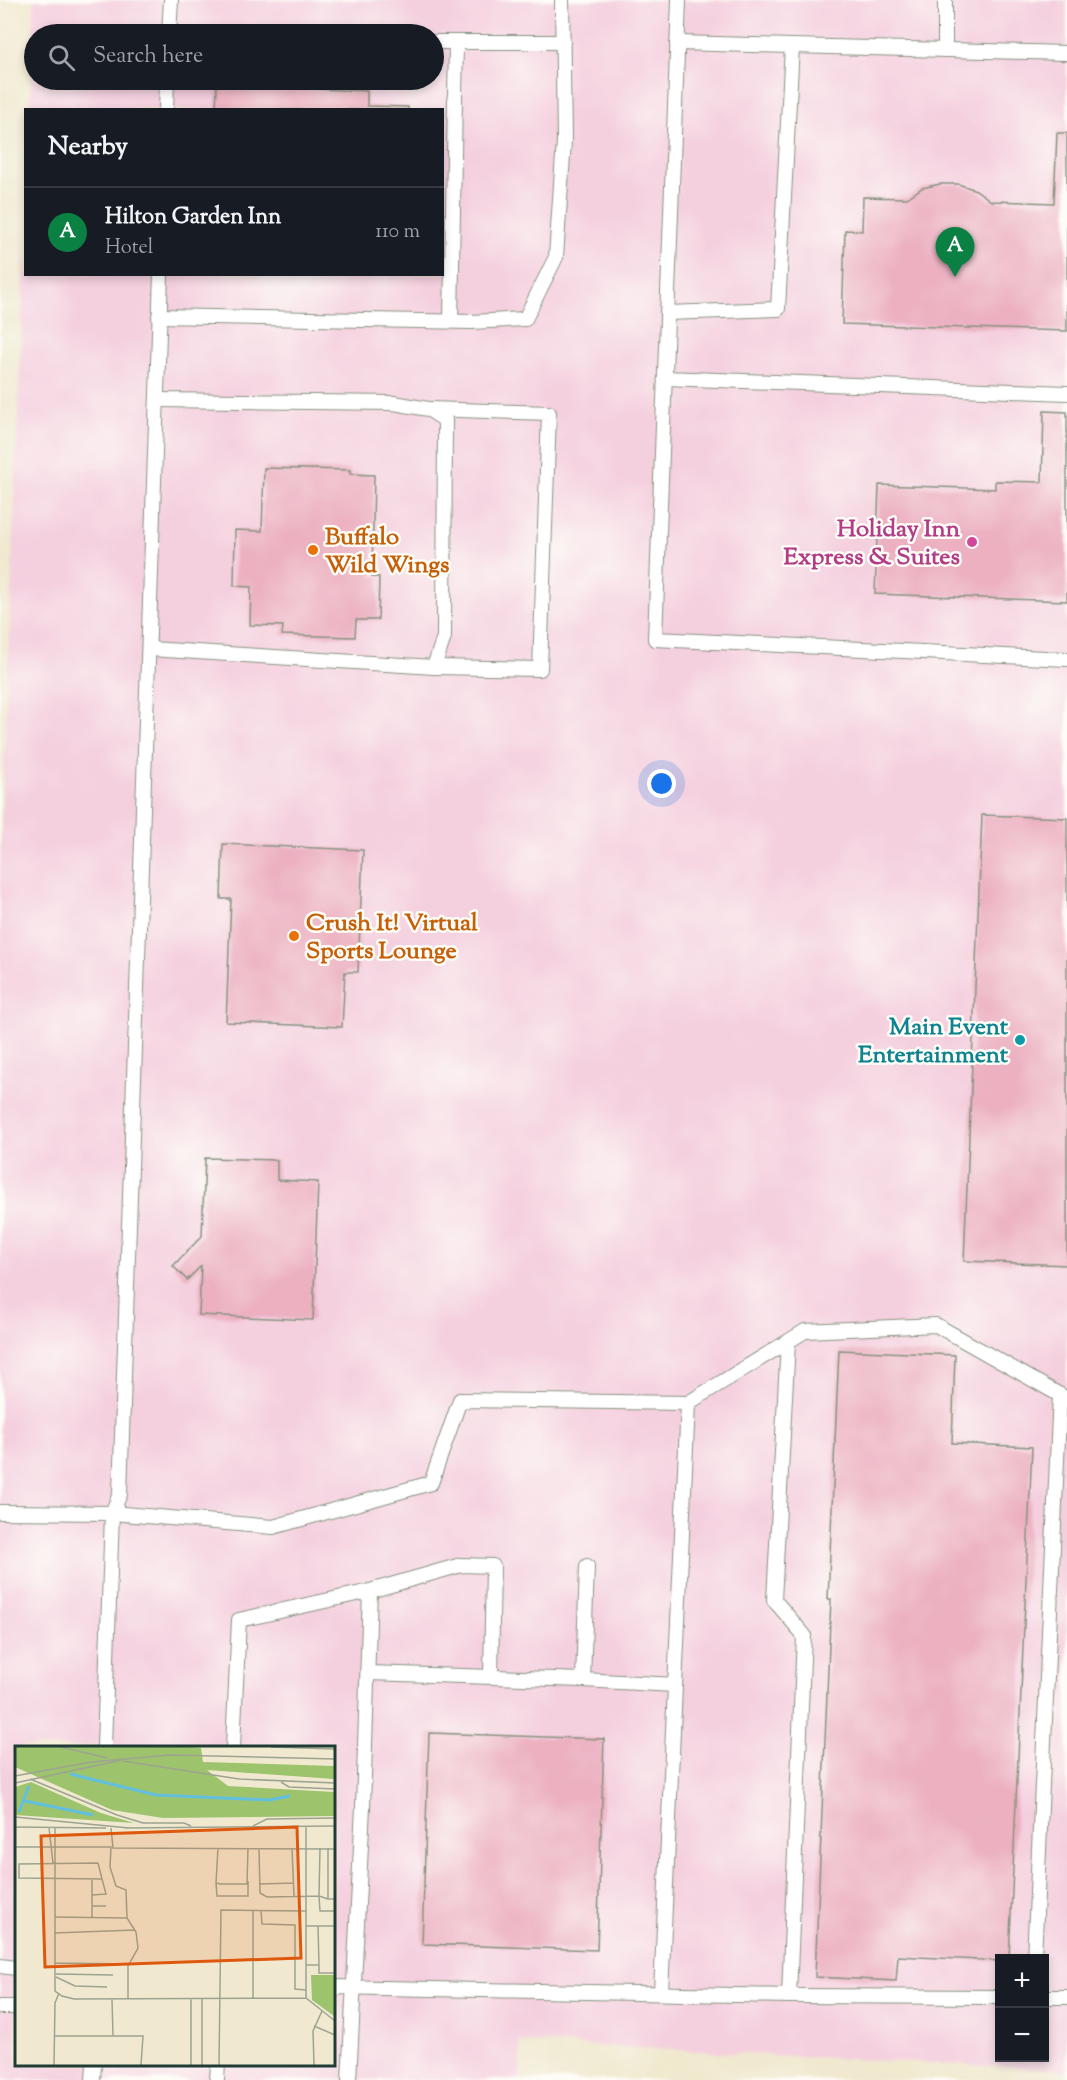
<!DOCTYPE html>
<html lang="en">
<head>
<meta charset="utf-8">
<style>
  :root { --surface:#171b24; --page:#242831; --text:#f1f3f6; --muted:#9ea1a6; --line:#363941; --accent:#0b8043 }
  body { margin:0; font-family:"Sorts Mill Goudy",serif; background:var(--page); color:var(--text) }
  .controls { position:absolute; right:18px; bottom:18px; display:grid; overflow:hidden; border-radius:0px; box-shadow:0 3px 9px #0003 }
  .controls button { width:54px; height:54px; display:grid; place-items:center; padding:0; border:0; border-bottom:2px solid var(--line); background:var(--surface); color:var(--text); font:30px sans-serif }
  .you { position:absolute; left:662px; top:784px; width:21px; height:21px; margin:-15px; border:4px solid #fff; border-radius:50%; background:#1a73e8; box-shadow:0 0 0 9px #1a73e833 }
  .badge { display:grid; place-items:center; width:39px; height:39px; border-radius:50%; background:var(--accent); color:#fff; font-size:20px; font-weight:700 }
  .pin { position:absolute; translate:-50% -50px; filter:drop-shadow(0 2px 3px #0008) }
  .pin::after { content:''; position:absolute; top:32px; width:21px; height:18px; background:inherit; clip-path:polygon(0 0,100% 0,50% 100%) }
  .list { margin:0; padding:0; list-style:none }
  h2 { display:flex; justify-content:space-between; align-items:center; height:78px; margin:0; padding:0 24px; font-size:26px }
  h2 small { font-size:20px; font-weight:400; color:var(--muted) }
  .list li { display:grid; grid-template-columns:39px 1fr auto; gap:18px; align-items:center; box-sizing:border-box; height:90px; padding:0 24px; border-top:2px solid var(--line) }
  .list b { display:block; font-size:22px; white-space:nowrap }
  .list p { margin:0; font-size:20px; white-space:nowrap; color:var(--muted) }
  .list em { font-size:20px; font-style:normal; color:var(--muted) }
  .icon { flex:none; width:33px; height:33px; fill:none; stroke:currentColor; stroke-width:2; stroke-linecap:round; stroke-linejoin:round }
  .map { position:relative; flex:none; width:1067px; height:2080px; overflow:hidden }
  .search { position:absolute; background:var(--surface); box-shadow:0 3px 9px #0003; left:24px; top:24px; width:420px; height:66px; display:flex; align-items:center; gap:15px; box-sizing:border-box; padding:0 21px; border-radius:33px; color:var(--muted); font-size:22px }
  .panel { position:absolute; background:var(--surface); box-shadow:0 3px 9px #0003; left:24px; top:108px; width:420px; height:168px; border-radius:0px }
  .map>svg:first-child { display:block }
</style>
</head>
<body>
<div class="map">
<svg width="1067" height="2080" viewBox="0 0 1067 2080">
  <rect width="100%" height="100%" fill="#fdfcf7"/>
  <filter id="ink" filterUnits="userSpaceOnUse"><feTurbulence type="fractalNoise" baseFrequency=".0167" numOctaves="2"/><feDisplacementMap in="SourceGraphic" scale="12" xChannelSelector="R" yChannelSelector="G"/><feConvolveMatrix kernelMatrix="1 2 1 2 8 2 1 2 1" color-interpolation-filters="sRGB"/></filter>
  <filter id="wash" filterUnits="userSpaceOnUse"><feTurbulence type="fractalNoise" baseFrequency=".008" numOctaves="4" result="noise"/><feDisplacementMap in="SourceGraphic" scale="24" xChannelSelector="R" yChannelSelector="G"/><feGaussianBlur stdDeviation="1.35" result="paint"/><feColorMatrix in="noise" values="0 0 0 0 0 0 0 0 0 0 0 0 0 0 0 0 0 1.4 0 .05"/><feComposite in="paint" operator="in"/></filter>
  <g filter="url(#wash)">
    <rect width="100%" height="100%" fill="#f0e9cf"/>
    <path fill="#f4cfde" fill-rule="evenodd" d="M34,0h1033v2070l-547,-28v38h-520v-1223l25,-621 1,38h416v-164l-412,-1zM34,34h400v46h-400zM16,1747h317v317h-317zM1000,1958h44v100h-44z"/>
    <g id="blocks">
      <g fill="#ecb0c1">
        <polygon points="217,85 367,91 367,106 408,107 408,110 216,110"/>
        <polygon points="1057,133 1067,133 1067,331 842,324 845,230 862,231 863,197 907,198 922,188 940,184 958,184 976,190 991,201 1054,203"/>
        <polygon points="1044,411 1067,412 1067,601 875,594 879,485 995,489 995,481 1042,482"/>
        <polygon points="264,468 350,470 350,474 374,475 372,577 379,577 378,620 356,620 355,637 282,635 283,626 250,625 251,587 234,586 235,530 262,531"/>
        <polygon points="982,815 1067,818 1067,1265 964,1261"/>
        <polygon points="223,844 363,850 358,972 345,972 342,1027 226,1022 231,899 221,899"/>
        <polygon points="205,1158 277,1160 277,1180 318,1182 313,1320 199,1315 201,1266 187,1280 173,1266 202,1236"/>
        <polygon points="839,1350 955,1355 952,1443 1032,1447 1009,1958 1000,1958 1000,1961 898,1956 896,1981 815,1977 831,1599 828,1599"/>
        <polygon points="429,1733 604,1739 597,1950 422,1944"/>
      </g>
    </g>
  </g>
  <g filter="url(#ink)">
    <use href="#blocks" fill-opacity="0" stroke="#889382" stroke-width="1.5"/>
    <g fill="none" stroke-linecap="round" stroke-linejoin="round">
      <defs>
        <g id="lane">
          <polyline points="679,0 655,639 1067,659"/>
          <polyline points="169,34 171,0"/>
          <polyline points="434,42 563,42"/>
          <polyline points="677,43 792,46"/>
          <polyline points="945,50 945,0"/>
          <polyline points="166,110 167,80"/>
          <polyline points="667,313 778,309 792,46 1067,53"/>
          <polyline points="159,316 472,322 525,319 556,257 564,141 562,0"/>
          <polyline points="451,321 456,42"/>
          <polyline points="665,378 1067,393"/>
          <polyline points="430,409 549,413 540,669 434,667"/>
          <polyline points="150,649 434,667 444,637 445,420 428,409 394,403 157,400"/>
          <polyline points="788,1342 774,1600 804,1635 789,1996"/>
          <polyline points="0,1512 112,1513 120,1494 161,274"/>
          <polyline points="587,1566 583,1680 675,1685"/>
          <polyline points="368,1673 583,1680"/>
          <polyline points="104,1747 112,1513 273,1527 431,1483 460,1400 688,1403 805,1331 936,1325 1067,1399"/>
          <polyline points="233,1747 239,1620 370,1591"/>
          <polyline points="1034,1958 1060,1395"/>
          <polyline points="0,1966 16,1968"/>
          <polyline points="333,1987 789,1996 1000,1997"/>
          <polyline points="661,1993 688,1403"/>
          <polyline points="1044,1997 1067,1997"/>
          <polyline points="0,2007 16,2007"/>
          <polyline points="93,2080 94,2064"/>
          <polyline points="217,2080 218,2064"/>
          <polyline points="349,2080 363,1807 370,1591 461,1565 493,1566 491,1676"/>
        </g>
      </defs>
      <use href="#lane" stroke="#889382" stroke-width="16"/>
      <use href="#lane" stroke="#fff" stroke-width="14"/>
    </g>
  </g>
  <circle fill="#d1479c" stroke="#fdfcf7" stroke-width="2" cx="972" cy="542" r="6"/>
  <g fill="#e8710a" stroke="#fdfcf7" stroke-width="2">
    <circle cx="313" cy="550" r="6"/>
    <circle cx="294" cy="936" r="6"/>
  </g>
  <circle fill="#0f9aa8" stroke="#fdfcf7" stroke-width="2" cx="1020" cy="1040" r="6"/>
  <g text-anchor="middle" stroke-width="5" stroke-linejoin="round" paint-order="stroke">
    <g font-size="24" font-weight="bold" fill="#b23c85" stroke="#fdfcf7" text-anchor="end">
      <text x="960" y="536">Holiday Inn<tspan x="960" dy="28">Express &amp; Suites</tspan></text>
    </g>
    <g font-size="24" font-weight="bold" fill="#c56008" stroke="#fdfcf7" text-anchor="start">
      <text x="325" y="544">Buffalo<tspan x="325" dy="28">Wild Wings</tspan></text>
      <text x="306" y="930">Crush It! Virtual<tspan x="306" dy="28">Sports Lounge</tspan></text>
    </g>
    <g font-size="24" font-weight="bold" fill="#0d838f" stroke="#fdfcf7" text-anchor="end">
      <text x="1008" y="1034">Main Event<tspan x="1008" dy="28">Entertainment</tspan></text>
    </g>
  </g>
  <g transform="translate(15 1746)">
    <rect width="320" height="320" fill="#f0e9cf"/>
    <path d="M0,1h176l10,1 2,14 131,4v13l-127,-9 21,16 106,6v24l-171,2 -51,-8 -97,-43zM16,36l70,31 33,10 -119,-8v-28zM296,229h23v41l-22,-16z" fill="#9ec36d"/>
    <path fill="none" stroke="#62bfe0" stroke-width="3" d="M55,28l86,21 113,5 21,-4M10,55l68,14M4,66l10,-26"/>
    <path fill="none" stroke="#9ca491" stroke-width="1.5" d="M46,1l46,11M256,1l64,2M108,15l116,18 96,4M0,30l76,-14 79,-7 165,4M15,33l87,36 26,8h41l7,3M266,36l8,5 46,2M0,37l107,-23M0,71l114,11M238,80l14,-7 68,-1M0,81l91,1M34,82l4,35M40,82v163l7,5 12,3 232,-1 29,23M96,82l2,20 222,1M110,82l210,-2M0,101h96l-1,20 6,19 10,4 1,28 9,14 2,16 -10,18v33M203,102l-2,35 4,1h27l1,-36M244,102l1,45 7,4 52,-1 1,15h15M277,102l2,48M305,102l-1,48 9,3M313,102v51h7M77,134v26M201,137l1,13h31v-15M244,138l35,-1M77,149l14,-1 -4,-15 -83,-1v-14l79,-1 4,16M246,164l1,14 33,1v64l11,1M39,171l73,1M77,171v-11h14M291,180h29M303,180l1,39M39,187l81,-3M40,217l75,1M291,219h13v8h16M41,228l57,1M41,231l19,9 32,1M238,252v-88M291,252v-172M97,253l1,37h30l-2,29M187,253v66M299,280l21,9M39,290h59M39,319l1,-62 4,-10M176,319v-66M204,319l2,-155 86,1M299,319l-1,-34 9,-20"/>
    <path fill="#de580e" fill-opacity="0.15" stroke="#de580e" stroke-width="3" d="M282,81l4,131 -256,9 -4,-131z"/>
    <rect width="320" height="320" fill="none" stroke="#1f3d34" stroke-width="3"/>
  </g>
</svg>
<div class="controls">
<button>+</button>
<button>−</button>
</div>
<div class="you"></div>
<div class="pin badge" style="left:955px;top:277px">A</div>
<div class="search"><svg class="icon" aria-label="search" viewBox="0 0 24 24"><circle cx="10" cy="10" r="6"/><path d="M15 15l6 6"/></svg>Search here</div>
<section class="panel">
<h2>Nearby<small></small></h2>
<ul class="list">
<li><span class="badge">A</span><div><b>Hilton Garden Inn</b><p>Hotel</p></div><em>110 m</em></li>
</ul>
</section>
</div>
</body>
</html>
